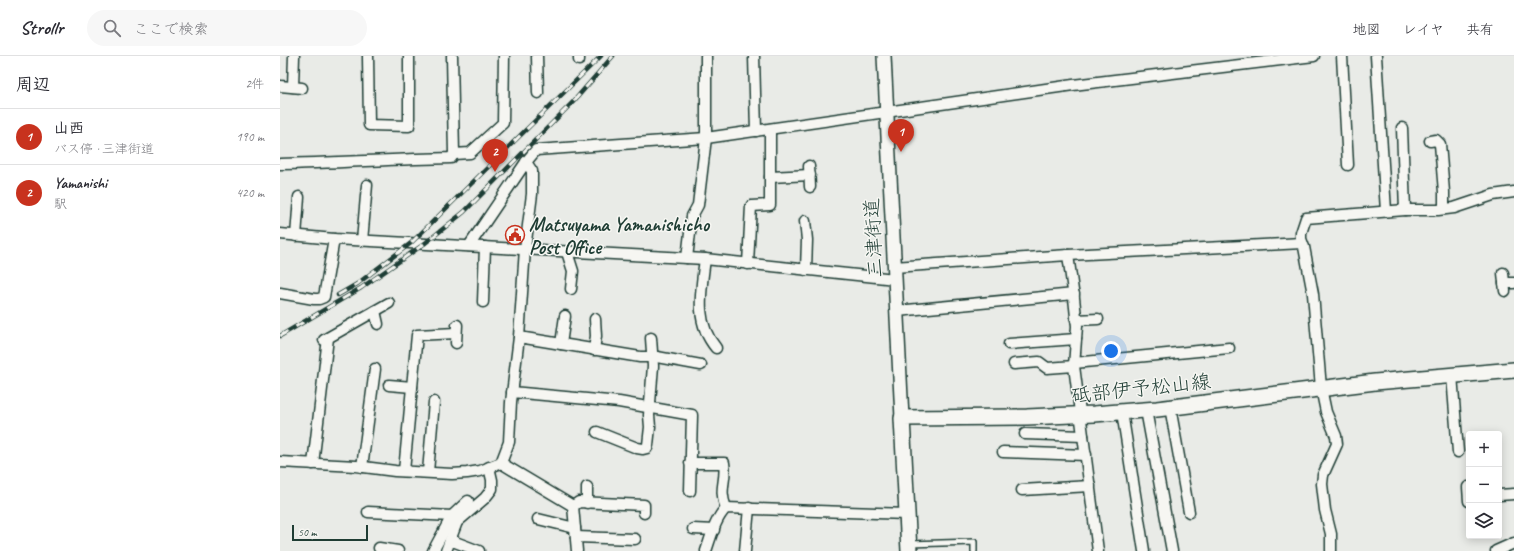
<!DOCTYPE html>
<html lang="ja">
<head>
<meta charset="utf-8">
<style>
  :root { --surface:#fff; --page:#f7f7f7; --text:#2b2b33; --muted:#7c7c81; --line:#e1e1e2; --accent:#c8321e }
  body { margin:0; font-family:Caveat,"Klee One",sans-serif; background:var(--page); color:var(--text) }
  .controls { position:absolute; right:12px; bottom:12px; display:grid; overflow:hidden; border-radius:4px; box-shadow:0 2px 10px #0003 }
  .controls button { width:36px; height:36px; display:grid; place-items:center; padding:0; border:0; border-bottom:1px solid var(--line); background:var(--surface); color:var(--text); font:20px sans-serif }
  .scale { position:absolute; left:12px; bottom:10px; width:76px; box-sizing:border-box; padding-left:4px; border:2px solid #1f3d34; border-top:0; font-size:11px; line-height:14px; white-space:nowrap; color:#1f3d34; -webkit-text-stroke:3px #f6f6f2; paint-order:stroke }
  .you { position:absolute; left:831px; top:295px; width:14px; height:14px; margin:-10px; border:3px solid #fff; border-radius:50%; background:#1a73e8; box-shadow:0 0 0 6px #1a73e833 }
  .badge { display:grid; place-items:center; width:26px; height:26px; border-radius:50%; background:var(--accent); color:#fff; font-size:13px; font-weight:700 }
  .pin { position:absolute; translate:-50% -33px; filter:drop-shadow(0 1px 2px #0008) }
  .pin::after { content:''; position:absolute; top:21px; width:14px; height:12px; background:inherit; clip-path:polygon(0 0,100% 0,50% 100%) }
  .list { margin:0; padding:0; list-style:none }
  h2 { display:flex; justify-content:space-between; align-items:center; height:52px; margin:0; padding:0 16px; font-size:17px }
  h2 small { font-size:13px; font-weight:400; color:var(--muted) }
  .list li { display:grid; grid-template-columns:26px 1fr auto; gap:12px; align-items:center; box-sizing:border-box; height:56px; padding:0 16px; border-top:1px solid var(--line) }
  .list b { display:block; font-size:15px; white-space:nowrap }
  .list p { margin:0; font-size:13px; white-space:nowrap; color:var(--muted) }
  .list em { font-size:13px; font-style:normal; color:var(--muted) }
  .icon { flex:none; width:22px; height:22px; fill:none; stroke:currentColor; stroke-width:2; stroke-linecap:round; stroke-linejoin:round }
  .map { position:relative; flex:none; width:1234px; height:495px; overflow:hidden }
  header { display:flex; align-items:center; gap:24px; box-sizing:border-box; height:56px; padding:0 20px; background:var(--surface); border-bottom:1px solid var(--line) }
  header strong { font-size:19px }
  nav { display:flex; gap:22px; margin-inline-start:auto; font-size:14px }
  .search { width:280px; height:36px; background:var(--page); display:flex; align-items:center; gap:10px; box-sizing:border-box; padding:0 14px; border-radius:22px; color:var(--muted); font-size:15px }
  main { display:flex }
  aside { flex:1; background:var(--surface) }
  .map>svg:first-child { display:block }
</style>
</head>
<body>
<header>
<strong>Strollr</strong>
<div class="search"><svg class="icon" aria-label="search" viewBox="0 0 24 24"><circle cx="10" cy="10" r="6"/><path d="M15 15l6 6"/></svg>ここで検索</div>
<nav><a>地図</a><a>レイヤ</a><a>共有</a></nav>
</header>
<main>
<aside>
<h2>周辺<small>2件</small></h2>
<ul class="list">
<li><span class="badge">1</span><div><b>山西</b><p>バス停 · 三津街道</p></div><em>190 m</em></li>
<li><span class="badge">2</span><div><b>Yamanishi</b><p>駅</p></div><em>420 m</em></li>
</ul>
</aside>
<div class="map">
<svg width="1234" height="495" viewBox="0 0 1234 495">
  <rect width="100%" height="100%" fill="#e9ebe7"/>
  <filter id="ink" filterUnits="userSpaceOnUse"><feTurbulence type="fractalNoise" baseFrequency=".025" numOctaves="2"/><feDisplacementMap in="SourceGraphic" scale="8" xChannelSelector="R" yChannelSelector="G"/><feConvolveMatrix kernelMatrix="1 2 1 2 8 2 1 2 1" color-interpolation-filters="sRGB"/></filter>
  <g filter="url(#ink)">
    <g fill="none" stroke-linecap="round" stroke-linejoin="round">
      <defs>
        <polyline id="service" points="629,488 694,486 694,495"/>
        <g id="minor">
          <polyline points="88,0 89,69 129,70 129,0"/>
          <polyline points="172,0 174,98 190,97 223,67 224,0"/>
          <polyline points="257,0 258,37"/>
          <polyline points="299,0 299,4"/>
          <polyline points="474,0 476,75"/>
          <polyline points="1062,0 1068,109"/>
          <polyline points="1096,0 1106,155"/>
          <polyline points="0,30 22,32"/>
          <polyline points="13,31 14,0"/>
          <polyline points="1122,72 1125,154"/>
          <polyline points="1150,85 1156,84 1160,88 1164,136 1164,153"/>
          <path d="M0,108c57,-1 114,-5 171,-6l3,-4"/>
          <polyline points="529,110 530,131"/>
          <polyline points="490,121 530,119"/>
          <polyline points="525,165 527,184 526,214"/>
          <polyline points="0,178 54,183 425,203 615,223"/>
          <polyline points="16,180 19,141"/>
          <polyline points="82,185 87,129"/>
          <polyline points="189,190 246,106 256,94 426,82 793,29 1034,0"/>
          <polyline points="287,196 293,215 291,233"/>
          <polyline points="788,199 794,242 797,270 794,310 818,495"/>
          <polyline points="407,202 412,160 418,149 426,82 426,0"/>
          <path d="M425,203c-4,32 -11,63 11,89"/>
          <polyline points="468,208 471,150 490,149 490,73"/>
          <polyline points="614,211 788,199 1022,187"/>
          <polyline points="1223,217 1225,235"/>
          <polyline points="1224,227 1234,227"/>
          <polyline points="0,237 34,243 39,243 44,241 54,183"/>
          <polyline points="203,246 205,191"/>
          <polyline points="95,255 98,268"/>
          <polyline points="617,255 794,238"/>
          <polyline points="796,264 818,263"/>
          <polyline points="239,281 360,301 377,301 421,309"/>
          <polyline points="44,284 109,247"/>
          <polyline points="176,287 177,269"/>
          <polyline points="281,288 285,260"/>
          <polyline points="729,288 796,283"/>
          <polyline points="314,294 316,280 315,263"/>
          <polyline points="794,307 949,292"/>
          <polyline points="734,308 759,306 767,312 794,310"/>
          <polyline points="1172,319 1178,396"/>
          <polyline points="109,329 132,331"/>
          <polyline points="232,336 339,346 412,359 410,435"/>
          <polyline points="890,351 909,456"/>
          <polyline points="866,354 892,495"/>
          <polyline points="842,356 864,495"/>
          <polyline points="317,376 357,392 363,393 367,392 368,389 370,371 369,359 373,310 371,282"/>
          <polyline points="745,378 803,380"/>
          <polyline points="723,396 806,399"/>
          <polyline points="0,406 76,410 115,415 172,418 187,417 200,415 221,407 229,386 231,346 239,281 245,193 252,138 252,115 246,106"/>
          <polyline points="221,407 293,450 297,495"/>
          <path d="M410,407h34c3,18 -6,25 2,45"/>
          <polyline points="33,408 48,282"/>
          <polyline points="82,411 95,313"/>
          <polyline points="124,415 137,279 176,277"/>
          <polyline points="148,416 154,346"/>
          <polyline points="1188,431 1189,445"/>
          <polyline points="742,434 810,430"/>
          <polyline points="1219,439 1234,438"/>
          <polyline points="307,447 307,431"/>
          <polyline points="293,450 299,446 364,449 364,457"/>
          <polyline points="88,456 172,460"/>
          <polyline points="258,463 295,472"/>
          <polyline points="413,473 434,474"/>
          <polyline points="296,481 355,483"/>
          <polyline points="170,484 199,495"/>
          <polyline points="99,492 118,495"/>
          <polyline points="153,495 172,460 188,445"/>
          <polyline points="166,495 177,466 205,442 212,433 212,424 209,411"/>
          <path d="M426,495c5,-14 9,-32 20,-43l181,6"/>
          <polyline points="465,495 469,452"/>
          <polyline points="1051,495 1051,478 1045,454 1042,428 1043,419 1057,388 1056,380 1046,356 1041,332 1033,238 1024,191 1021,183 1021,177 1026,162 1125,154 1158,154 1174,152 1213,139 1234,136"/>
          <polyline points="1216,495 1234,487"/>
        </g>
        <polyline id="tertiary" points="604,0 622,362"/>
        <polyline id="secondary" points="629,495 622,362 747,361 814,358 877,353 1095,326 1234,314"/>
      </defs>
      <use href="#service" stroke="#1f3d34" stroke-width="8"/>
      <use href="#minor" stroke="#1f3d34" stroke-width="13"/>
      <use href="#tertiary" stroke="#1f3d34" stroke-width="16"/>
      <use href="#secondary" stroke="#1f3d34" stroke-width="18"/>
      <use href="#service" stroke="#f6f6f2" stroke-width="5"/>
      <use href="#minor" stroke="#f6f6f2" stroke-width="10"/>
      <use href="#tertiary" stroke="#f6f6f2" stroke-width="13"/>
      <use href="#secondary" stroke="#f6f6f2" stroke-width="15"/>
      <defs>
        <g id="rail">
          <polyline points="58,239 77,228 131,187 321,0"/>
          <polyline points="0,280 81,232 144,188 184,156 293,46 333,0"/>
        </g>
      </defs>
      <use href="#rail" stroke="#1f3d34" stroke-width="4.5"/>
      <use href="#rail" stroke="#f6f6f2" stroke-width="3" stroke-dasharray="9" stroke-linecap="butt"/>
    </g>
  </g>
  <defs>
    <symbol id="civic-ring" viewBox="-11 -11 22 22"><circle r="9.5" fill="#f6f6f2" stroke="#c8321e" stroke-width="1.5"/><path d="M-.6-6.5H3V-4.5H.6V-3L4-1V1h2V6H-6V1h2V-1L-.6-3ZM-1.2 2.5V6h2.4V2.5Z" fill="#c8321e"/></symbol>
  </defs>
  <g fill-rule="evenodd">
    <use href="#civic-ring" x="224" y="168" width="22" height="22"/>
  </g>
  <g text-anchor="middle" stroke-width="3" stroke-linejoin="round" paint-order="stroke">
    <g font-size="20" font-weight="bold" fill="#1f3d34" stroke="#f6f6f2" text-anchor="start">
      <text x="249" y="175">Matsuyama Yamanishicho<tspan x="249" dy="23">Post Office</tspan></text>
    </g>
    <g font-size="20" fill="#1f3d34" stroke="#f6f6f2">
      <text transform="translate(593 182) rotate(-93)" y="7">三津街道</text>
      <text transform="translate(861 332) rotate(-6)" y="7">砥部伊予松山線</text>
    </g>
  </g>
</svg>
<div class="controls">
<button>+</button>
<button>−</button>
<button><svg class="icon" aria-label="layers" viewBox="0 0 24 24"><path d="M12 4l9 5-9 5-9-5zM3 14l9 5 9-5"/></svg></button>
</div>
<div class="scale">50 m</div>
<div class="you"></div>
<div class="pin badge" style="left:621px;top:96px">1</div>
<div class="pin badge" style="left:215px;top:116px">2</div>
</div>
</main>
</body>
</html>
